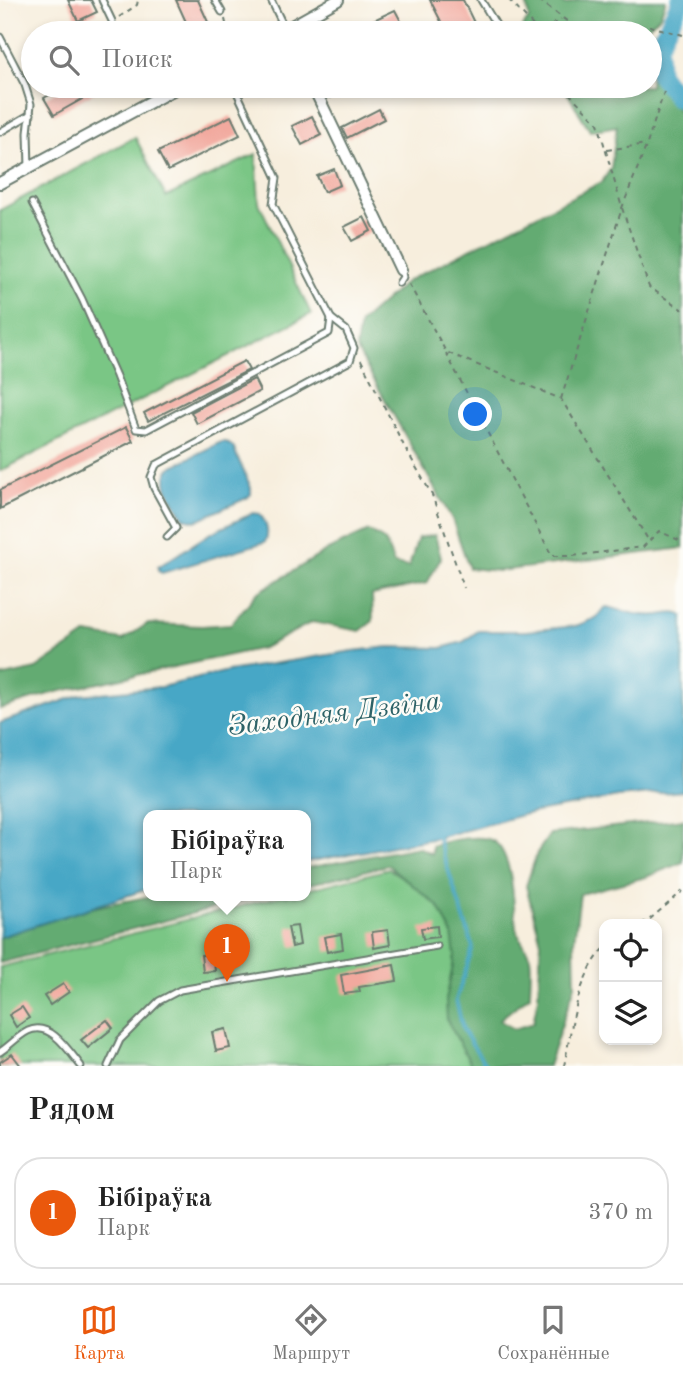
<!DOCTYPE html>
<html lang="ru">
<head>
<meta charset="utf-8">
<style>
  :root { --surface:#fff; --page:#f6f6f6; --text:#222; --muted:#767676; --line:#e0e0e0; --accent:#ea580c }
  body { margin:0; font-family:"Old Standard TT",serif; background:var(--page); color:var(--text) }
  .controls { position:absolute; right:21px; bottom:21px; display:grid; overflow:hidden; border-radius:14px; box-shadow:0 4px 10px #0003 }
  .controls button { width:63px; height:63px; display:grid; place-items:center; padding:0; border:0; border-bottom:2px solid var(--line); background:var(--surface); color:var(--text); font:35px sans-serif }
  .you { position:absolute; left:476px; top:415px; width:24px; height:24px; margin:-18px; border:5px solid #fff; border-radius:50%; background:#1a73e8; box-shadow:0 0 0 10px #1a73e833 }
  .badge { display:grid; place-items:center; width:46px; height:46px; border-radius:50%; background:var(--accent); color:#fff; font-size:23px; font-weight:700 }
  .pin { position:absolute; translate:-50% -58px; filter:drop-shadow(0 2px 4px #0008) }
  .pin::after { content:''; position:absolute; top:37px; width:24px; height:21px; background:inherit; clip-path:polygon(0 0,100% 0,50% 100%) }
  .popup { position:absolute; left:143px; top:810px; width:168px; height:91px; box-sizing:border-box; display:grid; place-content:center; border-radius:14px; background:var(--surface); filter:drop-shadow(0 2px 5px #0005); font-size:23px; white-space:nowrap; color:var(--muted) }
  .popup b { font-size:26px; color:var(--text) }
  .popup::after { content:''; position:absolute; left:50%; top:100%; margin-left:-14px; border:14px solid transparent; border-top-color:var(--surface) }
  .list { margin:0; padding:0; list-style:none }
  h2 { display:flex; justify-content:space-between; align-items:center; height:91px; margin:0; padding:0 28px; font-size:30px }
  h2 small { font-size:23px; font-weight:400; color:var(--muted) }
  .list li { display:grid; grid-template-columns:46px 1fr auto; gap:21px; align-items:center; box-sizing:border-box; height:112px; margin:0 14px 14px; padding:0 14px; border:2px solid var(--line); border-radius:28px }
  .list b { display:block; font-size:26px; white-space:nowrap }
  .list p { margin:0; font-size:23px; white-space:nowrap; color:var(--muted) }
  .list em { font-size:23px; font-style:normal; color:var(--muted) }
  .icon { flex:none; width:38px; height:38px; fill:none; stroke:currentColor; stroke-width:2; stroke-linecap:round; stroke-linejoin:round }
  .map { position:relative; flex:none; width:683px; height:1066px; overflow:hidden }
  .search { position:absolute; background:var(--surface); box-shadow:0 4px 10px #0003; left:21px; right:21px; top:21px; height:77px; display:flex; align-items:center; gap:18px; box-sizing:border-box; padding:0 24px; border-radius:38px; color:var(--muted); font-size:26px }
  .sheet { height:217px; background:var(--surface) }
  nav { display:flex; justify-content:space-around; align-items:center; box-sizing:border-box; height:98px; border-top:2px solid var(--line); background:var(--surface); font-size:19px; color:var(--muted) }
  nav a { display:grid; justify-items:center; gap:4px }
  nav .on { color:var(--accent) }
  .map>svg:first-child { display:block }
</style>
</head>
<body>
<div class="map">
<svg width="683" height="1066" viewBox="0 0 683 1066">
  <rect width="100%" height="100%" fill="#fdfcf7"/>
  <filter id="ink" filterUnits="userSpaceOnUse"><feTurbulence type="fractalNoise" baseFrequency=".0143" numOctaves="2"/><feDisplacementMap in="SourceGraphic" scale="14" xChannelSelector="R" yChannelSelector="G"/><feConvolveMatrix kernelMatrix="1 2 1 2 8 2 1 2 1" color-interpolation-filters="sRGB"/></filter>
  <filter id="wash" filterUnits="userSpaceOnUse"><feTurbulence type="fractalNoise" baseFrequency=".00686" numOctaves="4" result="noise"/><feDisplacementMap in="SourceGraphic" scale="28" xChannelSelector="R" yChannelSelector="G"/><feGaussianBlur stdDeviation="1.57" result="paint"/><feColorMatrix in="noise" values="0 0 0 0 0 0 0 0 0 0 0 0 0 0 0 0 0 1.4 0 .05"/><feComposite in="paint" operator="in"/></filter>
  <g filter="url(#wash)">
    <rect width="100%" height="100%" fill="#f7eedd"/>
    <g fill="#7ac685" stroke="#4c825c" stroke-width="2">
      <polygon points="135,137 166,197 256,154 259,203 311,314 0,471 0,210"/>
      <polygon points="389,869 442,902 461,949 476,1066 0,1066 0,967 281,896 306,896 306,890"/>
    </g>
    <g fill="#63ab72" stroke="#417453" stroke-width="2">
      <polygon points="526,0 560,0 565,5 579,0 666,0 660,16 641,33 519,33 529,18"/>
      <polygon points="650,74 683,116 683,548 499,571 469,568 452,519 356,348 360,323 407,281 602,182 611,168 617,126 590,131 563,86 650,86"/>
      <polygon points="369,531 385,541 394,564 409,567 418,538 435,535 441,558 427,583 372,595 373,621 360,631 312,622 263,648 52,693 0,709 0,677 36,669 87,634 123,640 147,624 202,626 231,624 257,593 328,550"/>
      <path d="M683,819v43l-37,15 -66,17 -6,47 1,44 -27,81h-76l-25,-46 -1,-20 9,-45 -3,-21 -13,-27 -51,-42 -82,20v-17l112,-21 14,7v-8c13,-5 53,-14 64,-3 18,17 17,61 20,84 1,11 11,19 14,30 2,11 0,26 0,38l-31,25 15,9 19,-6 5,-26 3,-55 -15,-56 11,-33 13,-19z"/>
      <polygon points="151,896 261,896 0,963 0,937 90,908"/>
    </g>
    <g fill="#47a7c6" stroke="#33727d" stroke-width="2">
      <path d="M221,442h5l7,5 18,41v6l-4,4 -52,23 -11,-3c-9,-16 -27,-35 -13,-51z"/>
      <path d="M253,513l7,1c6,9 10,18 5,28l-103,31 -4,-2v-4l53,-34z"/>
      <path d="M608,607c18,5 34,10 52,8 9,-1 15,-4 23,1v175l-65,6 -92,17 -89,24 -131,24v-46h-158v73l-148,48v-214l80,-28 81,-8 67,-16 125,-20 36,-4 52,1 22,-6 15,-11h48l50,-5 20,-8 8,-10z"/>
    </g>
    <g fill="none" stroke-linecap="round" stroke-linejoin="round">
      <polyline stroke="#47a7c6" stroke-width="3.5" points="437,835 473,947 456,1000 463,1030 486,1066"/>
      <polyline stroke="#47a7c6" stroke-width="19" points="681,0 658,46 659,73 677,98 683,99"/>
    </g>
    <g id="blocks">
      <g fill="#f2a99e">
        <polygon points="68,0 91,0 97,12 78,21"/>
        <polygon points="176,0 198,0 213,33 191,33"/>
        <polygon points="430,0 463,0 479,33 447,33"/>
        <polygon points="395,10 407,33 369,33 365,24"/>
        <polygon points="65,86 105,86 54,115 44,98"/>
        <polygon points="324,86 356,86 330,98"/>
        <polygon points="379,109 384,119 347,138 342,128"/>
        <polygon points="231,116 240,135 168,171 158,152"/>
        <polygon points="312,116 321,135 302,145 292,126"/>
        <polygon points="334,169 340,185 324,192 317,176"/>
        <polygon points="364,217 371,231 352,241 344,227"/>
        <polygon points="244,361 249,370 148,421 144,413"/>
        <polygon points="254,379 260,391 197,424 191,412"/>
        <polygon points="126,427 133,441 0,509 0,490"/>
        <polygon points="297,926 300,945 292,947 288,927"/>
        <polygon points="437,926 438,937 423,939 421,928"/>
        <polygon points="388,930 390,945 374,948 372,932"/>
        <polygon points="341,934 343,949 327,952 324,937"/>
        <polygon points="213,954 215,971 203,972 201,955"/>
        <polygon points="394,965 397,981 359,987 360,992 344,994 341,975"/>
        <polygon points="63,984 69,992 50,1005 44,996"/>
        <polygon points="22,1007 29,1018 16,1027 9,1015"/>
        <polygon points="107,1020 113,1028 88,1048 81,1040"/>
        <polygon points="226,1029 230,1048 216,1051 212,1032"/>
        <polygon points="12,1054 21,1066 0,1066 0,1062"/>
      </g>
    </g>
  </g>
  <g filter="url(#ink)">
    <use href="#blocks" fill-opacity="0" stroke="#6b7b6f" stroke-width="2"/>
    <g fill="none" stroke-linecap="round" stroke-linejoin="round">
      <defs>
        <g id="service">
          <polyline points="102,0 112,21"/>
          <polyline points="215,0 222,12"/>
          <polyline points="271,0 285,29"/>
          <polyline points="481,0 501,33"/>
          <polyline points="0,37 25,85 31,104 28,133 29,168"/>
          <polyline points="0,132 31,114"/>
          <polyline points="32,203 82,299 116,376 136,429 146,430 329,333 331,318"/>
          <polyline points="399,283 403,277 401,270"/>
          <polyline points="167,537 176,528 154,488 151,477 156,465 350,361 354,348 346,330 331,318 273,204 277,178 234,86"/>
          <path d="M0,1052c9,-6 18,-16 28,-21 22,-11 41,20 53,35"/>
          <polyline points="108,1066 120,1040 159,1001 180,990 437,946"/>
        </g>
        <g id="minor">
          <polyline points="279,33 338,0"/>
          <polyline points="313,86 401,270"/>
          <polyline points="0,183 180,86"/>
        </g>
      </defs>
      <use href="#service" stroke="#6b7b6f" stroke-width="9"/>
      <use href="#minor" stroke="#6b7b6f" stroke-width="14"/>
      <g stroke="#6b7b6f" stroke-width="2" stroke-dasharray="5 5" stroke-linecap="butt">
        <polyline points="509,0 540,33 561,19"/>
        <polyline points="539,0 572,25 600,32 650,26 683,35"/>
        <polyline points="119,17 137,5 138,0"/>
        <polyline points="225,19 228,33"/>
        <polyline points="562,86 598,123 622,208 649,287 683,310"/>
        <polyline points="607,150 646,144"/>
        <polyline points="409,284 446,352 561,399 649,541"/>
        <polyline points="446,353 552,556 573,556 643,547 659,531 683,542"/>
        <polyline points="361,360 404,446 432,495 464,588"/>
        <polyline points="561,399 622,208 647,144 664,92"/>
        <polyline points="641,924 649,920 683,891"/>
        <path d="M564,1066c8,-38 12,-87 40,-117"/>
      </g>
      <use href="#service" stroke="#fff" stroke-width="5"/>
      <use href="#minor" stroke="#fff" stroke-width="10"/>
    </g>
  </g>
  <g text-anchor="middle" stroke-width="5" stroke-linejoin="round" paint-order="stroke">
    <g font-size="28" font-style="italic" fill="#2d6267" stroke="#fdfcf7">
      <text transform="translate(334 712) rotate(-7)" y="10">Заходняя Дзвіна</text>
    </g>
  </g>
</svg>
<div class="controls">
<button><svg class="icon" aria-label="locate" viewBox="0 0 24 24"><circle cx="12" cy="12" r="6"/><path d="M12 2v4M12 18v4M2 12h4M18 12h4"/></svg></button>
<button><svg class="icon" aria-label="layers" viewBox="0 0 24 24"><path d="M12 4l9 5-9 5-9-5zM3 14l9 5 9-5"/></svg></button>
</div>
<div class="you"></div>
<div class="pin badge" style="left:227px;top:982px">1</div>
<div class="popup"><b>Бібіраўка</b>Парк</div>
<div class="search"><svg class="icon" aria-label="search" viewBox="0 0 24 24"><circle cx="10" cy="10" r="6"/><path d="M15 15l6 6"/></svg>Поиск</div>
</div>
<section class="sheet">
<h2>Рядом<small></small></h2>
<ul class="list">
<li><span class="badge">1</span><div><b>Бібіраўка</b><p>Парк</p></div><em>370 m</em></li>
</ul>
</section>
<nav>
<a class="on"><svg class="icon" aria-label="map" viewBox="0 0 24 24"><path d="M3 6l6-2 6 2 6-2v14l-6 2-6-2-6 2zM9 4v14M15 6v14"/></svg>Карта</a>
<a><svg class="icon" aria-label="directions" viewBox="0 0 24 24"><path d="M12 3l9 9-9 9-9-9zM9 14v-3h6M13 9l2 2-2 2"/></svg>Маршрут</a>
<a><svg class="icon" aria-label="saved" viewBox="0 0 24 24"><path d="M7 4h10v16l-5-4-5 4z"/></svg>Сохранённые</a>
</nav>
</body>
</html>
